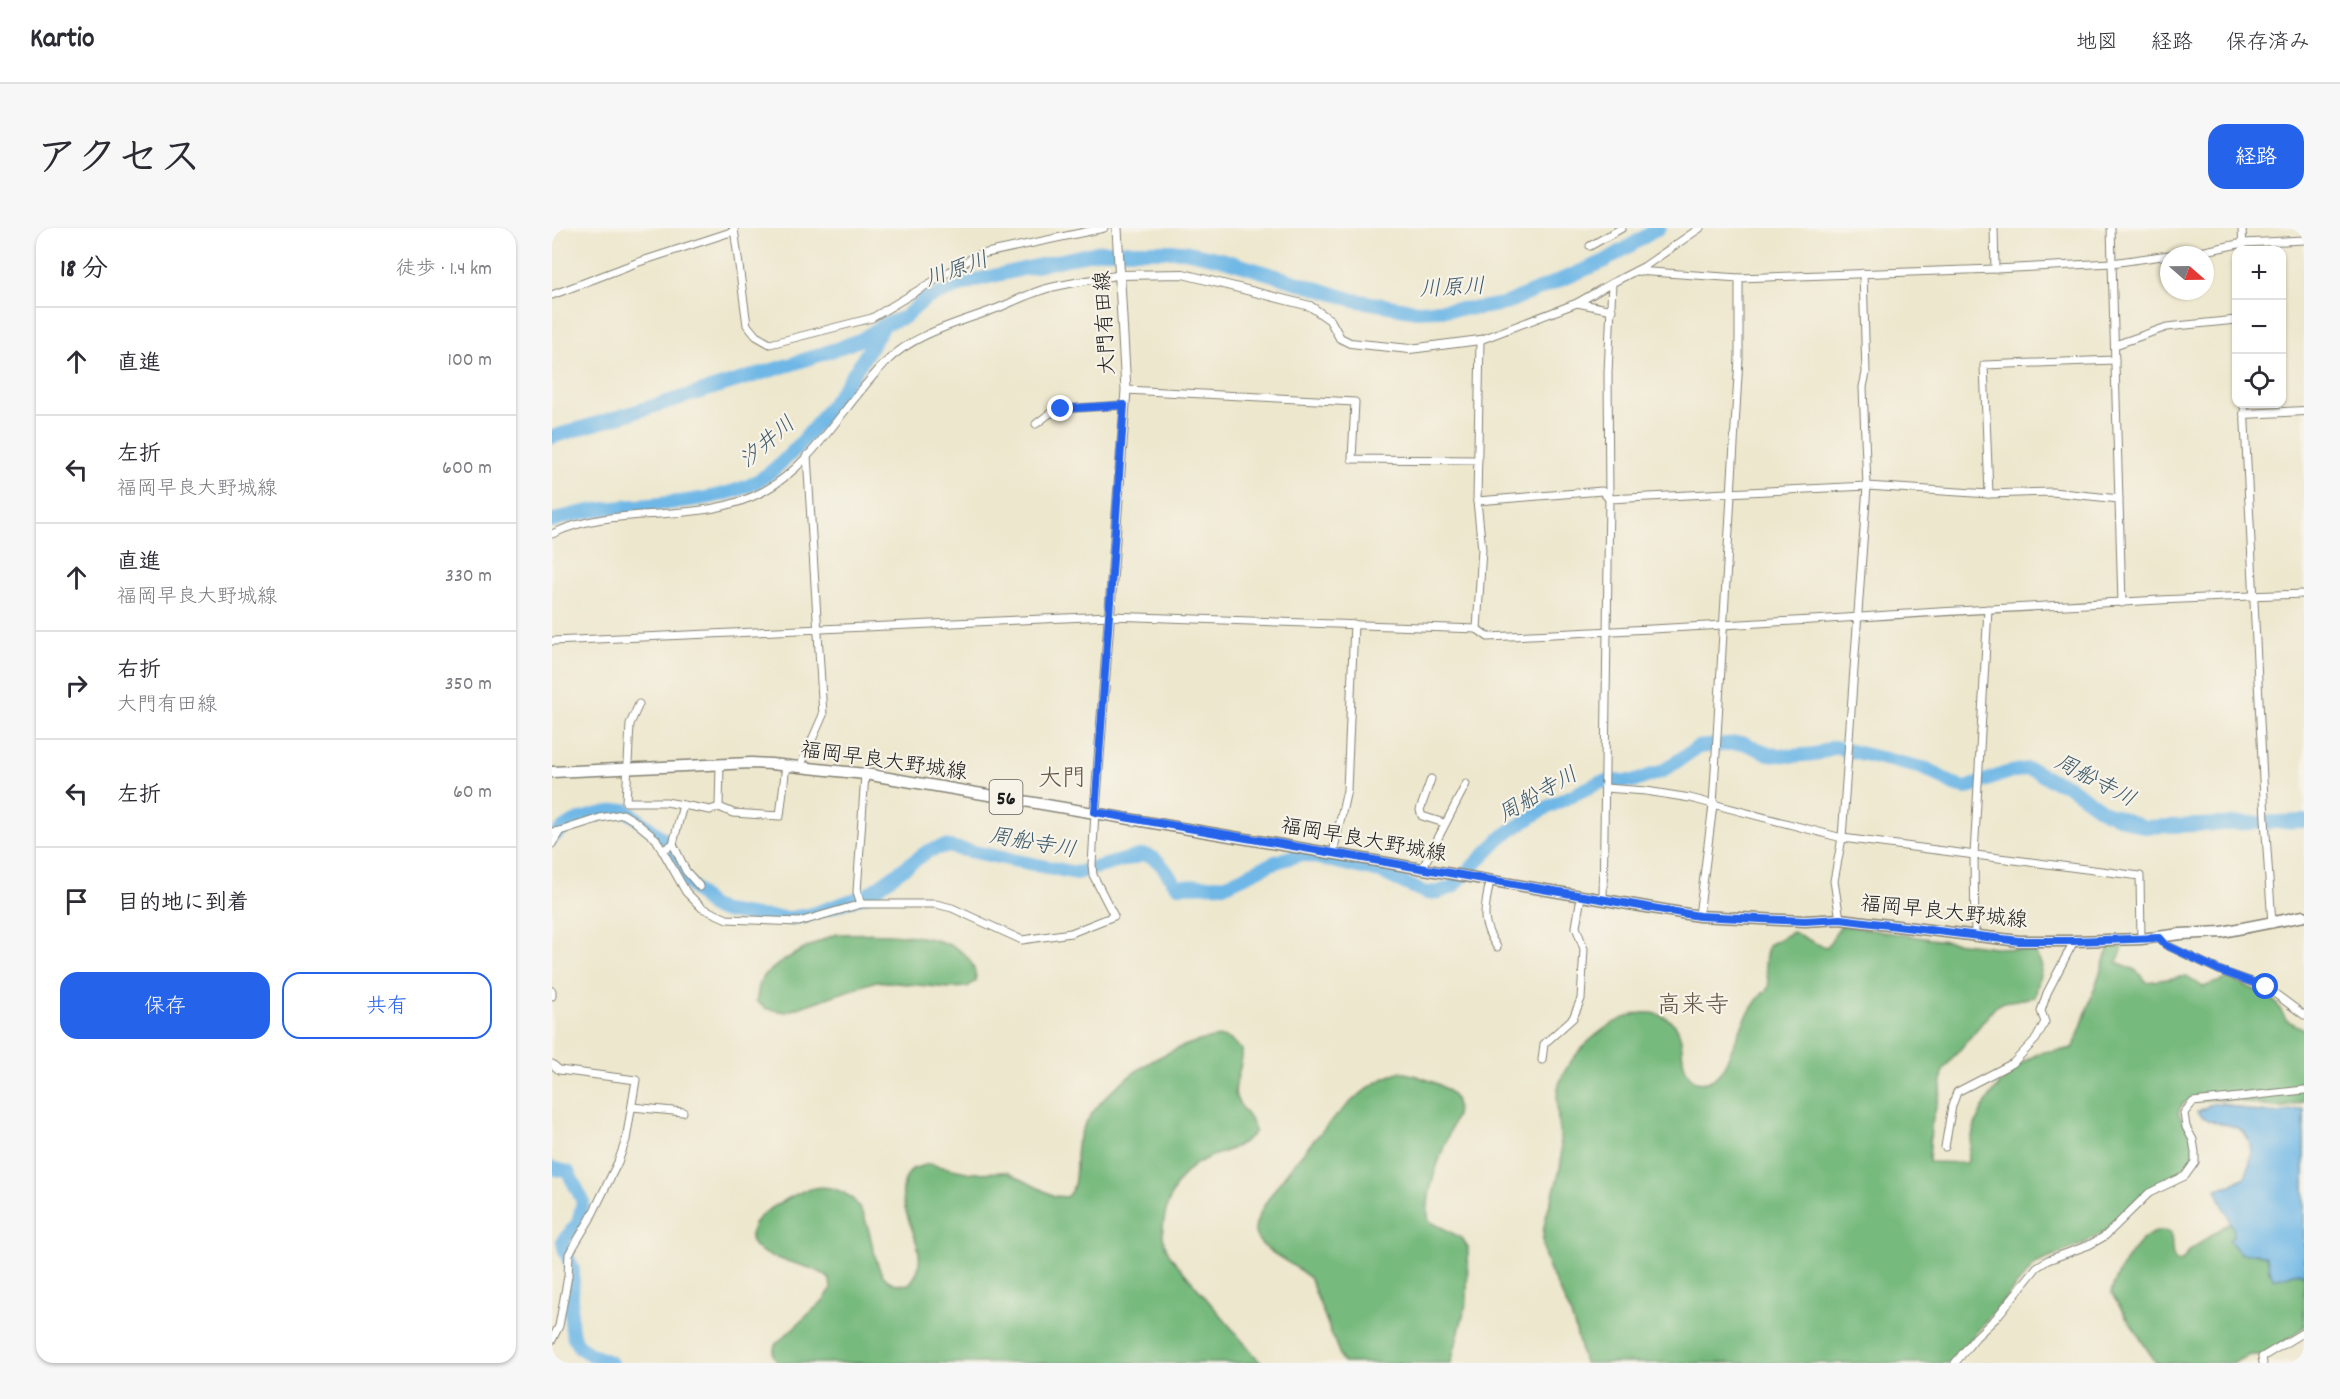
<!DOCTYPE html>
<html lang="ja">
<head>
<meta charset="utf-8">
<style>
  :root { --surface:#fff; --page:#f7f7f7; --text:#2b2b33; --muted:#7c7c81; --line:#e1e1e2; --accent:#2563eb }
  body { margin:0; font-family:Dekko,"Klee One",sans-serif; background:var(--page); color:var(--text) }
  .controls { position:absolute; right:18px; top:18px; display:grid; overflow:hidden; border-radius:12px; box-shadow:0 2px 4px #0004 }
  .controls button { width:54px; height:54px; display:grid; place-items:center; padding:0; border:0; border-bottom:2px solid var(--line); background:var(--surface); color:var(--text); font:30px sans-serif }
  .compass { position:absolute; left:1608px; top:18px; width:54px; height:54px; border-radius:50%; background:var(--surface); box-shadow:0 2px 4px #0004; rotate:110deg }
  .stop { position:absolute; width:18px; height:18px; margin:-14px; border:4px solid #2563eb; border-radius:50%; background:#fff }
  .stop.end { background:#2563eb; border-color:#fff; box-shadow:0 2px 6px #0008 }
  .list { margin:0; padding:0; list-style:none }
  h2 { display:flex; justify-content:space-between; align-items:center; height:78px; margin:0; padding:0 24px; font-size:26px }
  h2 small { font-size:20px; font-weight:400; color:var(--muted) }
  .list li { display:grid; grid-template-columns:39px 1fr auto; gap:18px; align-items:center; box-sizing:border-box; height:108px; padding:0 24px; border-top:2px solid var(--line) }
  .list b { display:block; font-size:22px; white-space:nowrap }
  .list p { margin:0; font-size:20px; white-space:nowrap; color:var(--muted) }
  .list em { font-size:20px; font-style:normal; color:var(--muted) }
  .actions { display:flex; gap:12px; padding:18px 24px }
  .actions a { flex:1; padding:14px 0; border:2px solid var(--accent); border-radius:18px; text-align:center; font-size:21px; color:var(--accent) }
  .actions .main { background:var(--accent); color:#fff }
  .icon { flex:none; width:33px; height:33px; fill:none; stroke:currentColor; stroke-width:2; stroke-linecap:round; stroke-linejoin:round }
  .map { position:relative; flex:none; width:1752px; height:1135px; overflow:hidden; border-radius:18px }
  header { display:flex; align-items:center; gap:36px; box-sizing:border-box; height:84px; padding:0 30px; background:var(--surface); border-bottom:2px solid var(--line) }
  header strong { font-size:28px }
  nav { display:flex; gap:33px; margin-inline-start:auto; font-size:21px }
  .intro { display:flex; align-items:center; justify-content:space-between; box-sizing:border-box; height:144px; padding:0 36px }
  h1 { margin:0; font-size:42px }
  .button { padding:15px 27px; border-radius:18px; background:var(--accent); color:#fff; font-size:21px; font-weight:700 }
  main { display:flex; gap:36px; padding:0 36px }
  aside { flex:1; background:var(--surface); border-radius:18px; box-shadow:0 2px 4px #0004 }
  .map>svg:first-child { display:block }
</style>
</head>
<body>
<header>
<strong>Kartio</strong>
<nav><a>地図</a><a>経路</a><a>保存済み</a></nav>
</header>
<div class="intro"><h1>アクセス</h1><a class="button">経路</a></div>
<main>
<aside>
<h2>18 分<small>徒歩 · 1.4 km</small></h2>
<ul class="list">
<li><svg class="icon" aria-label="ahead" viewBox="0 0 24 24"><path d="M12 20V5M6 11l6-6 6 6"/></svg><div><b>直進</b></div><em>100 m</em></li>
<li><svg class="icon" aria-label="left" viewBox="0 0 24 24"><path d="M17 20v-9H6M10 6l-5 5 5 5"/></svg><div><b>左折</b><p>福岡早良大野城線</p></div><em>600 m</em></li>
<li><svg class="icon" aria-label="ahead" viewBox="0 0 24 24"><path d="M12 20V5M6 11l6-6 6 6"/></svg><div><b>直進</b><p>福岡早良大野城線</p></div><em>330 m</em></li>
<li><svg class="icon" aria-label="right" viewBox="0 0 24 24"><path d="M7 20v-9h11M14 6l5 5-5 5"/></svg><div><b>右折</b><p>大門有田線</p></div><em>350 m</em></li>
<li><svg class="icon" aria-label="left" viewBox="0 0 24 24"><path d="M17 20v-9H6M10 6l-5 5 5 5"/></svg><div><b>左折</b></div><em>60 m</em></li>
<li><svg class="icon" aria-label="arrive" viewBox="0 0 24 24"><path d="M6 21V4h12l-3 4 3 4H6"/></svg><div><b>目的地に到着</b></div></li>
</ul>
<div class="actions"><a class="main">保存</a><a>共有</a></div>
</aside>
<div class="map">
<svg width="1752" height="1135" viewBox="0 0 1752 1135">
  <rect width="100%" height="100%" fill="#f7f3e8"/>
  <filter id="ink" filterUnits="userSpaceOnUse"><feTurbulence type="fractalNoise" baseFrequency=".0167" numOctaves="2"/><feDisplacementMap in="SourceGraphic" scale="12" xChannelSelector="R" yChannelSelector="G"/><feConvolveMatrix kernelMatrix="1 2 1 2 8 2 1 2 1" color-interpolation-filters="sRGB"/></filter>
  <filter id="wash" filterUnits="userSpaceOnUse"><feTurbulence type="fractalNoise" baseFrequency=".008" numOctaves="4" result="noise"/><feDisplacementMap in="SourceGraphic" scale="24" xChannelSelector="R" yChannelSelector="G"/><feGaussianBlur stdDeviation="1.35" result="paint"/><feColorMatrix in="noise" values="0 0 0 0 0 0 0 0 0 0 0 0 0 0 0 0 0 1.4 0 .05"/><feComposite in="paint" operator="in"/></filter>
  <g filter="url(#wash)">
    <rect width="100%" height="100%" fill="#ede7cd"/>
    <g fill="#77ba7e" stroke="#4a6b4d" stroke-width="1.5">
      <path d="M1289,697l89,14 105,13 7,14 -7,31 -31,5 -8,4 -53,64 -2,19 -10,37 -2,36 38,1c3,-14 4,-32 11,-45 11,-24 35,-53 60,-64 12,-6 25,-1 36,-7l36,-103 13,4 -6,14 18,8 12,12 40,-6 16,11 26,-9 37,17 10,7 10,18 18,9v72c-21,12 -47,3 -70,-1 -17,-2 -34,0 -51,3l-5,10 17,28 -1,24 -10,8 -43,23 -34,34 -24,14 -48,20 -85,99h-366c-5,-17 -8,-36 -15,-53 -9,-21 -26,-45 -26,-68 -1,-28 15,-53 18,-80 2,-24 -7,-49 -3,-73 6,-34 65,-88 102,-74 36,13 10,49 36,67 13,3 20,-4 27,-13 13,-27 23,-62 46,-82l-4,-25 3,-17 24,-13c13,4 21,13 35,15z"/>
      <path d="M284,706c38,0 140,-8 140,47l-9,6 -18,1 -73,-7 -90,31 -19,-3 -11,-8c2,-5 2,-14 4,-19 10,-18 57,-40 76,-48z"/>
      <path d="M669,809l8,2 13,11c2,15 -10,35 -6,47 5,13 16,20 19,34 -14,18 -32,20 -52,29 -21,10 -33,32 -38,55 -4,18 -3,28 7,43l89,105h-484l-4,-9 2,-9 49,-45 7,-11 -1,-9c-14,-19 -80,-18 -79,-44 0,-20 22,-28 36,-37 14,-8 28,-14 43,-11 61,12 25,105 79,96 34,-34 -29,-80 3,-115l17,-5 42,9 36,-1 47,24 12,1c15,-11 7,-40 12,-56 15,-51 92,-100 143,-104z"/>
      <path d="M849,844c15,3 45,12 53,25 4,6 3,13 2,19 -10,27 -34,78 -27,105l33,17 6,10 -1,52 -16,63h-108l-33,-84c-13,-15 -51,-28 -55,-46 -4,-27 80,-120 103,-137 13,-11 27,-20 43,-24z"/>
      <path d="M1680,993c2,8 4,13 -3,20l9,8 28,7 3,7v9l13,5 17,-5 5,3v53l-39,27h-15l-18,8h-76l-45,-70c5,-21 33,-72 59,-60 4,10 -1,19 6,29l6,-1 8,-11z"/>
    </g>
    <path fill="#6eb7e6" stroke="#456a81" stroke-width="1.5" d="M1670,875l34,9 22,1 26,-4v166l-5,-3 -25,7c-5,-7 -4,-15 -8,-23l-10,-3 -15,1 -12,-14 4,-3 1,-7 -18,-41 15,-4 14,-8c8,-18 11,-44 -13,-51 -14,-4 -25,-3 -35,-14l15,-8z"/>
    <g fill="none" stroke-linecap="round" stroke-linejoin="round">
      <g stroke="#6eb7e6" stroke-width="14">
        <polyline points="0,209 240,136 284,121 310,111 333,96 353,89 373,71 424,52 549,23 632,23 669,31 802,72 865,83 927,80 952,76 1053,33 1107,0"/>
        <path d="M0,293c43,-15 74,-13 117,-18 26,-3 57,-7 81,-18 47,-22 105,-112 132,-156"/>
        <path d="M0,610c18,-19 48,-26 74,-28l36,28 21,39 28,30 12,4 33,5 34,2 19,-3 58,-20 61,-44 17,-5 131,27 67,-18c16,0 24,19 33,30l3,1 47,-1 47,-22 28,-9 79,18 46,21 13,-1 13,-5 52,-52 40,-26 54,-26 10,-2h27l28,-10 35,-24 29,-3 17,-1 25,11 22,2 25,-2 18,-7 93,22 27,16 12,3 40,-15 20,-4 9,2 14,8 18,6 38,27 39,15 160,-6"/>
        <path d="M0,940l16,4 15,29 -5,22 -15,18c1,15 9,20 10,30 1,19 -8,58 5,74 7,9 23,13 33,18"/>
      </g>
    </g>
  </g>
  <g filter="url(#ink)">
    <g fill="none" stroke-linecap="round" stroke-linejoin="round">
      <defs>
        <g id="minor">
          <polyline points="182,0 195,97 204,108 218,116 320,90 425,27 552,0"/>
          <polyline points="1442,0 1443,41"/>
          <polyline points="1559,0 1570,375"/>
          <polyline points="1690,0 1691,22"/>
          <polyline points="1038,18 1070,0"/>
          <polyline points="1619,27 1644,25 1691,15 1752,12"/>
          <polyline points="1084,43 1187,50 1443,41 1560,35 1617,27"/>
          <polyline points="0,67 84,35 182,3"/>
          <polyline points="1025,75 1060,55"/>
          <polyline points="1060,82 1025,75 928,112 925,273 1050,263 1057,271 1315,258 1437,266 1500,264 1567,271"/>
          <polyline points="1563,117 1615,99 1684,92"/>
          <polyline points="574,162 803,174 800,231 926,232"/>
          <polyline points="1692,176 1713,591 1720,696"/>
          <polyline points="484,196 497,186 509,181 572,177"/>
          <polyline points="1437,266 1432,137 1563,132"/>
          <polyline points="925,273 930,321 925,401"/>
          <path d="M0,306c66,-32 146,-7 212,-43 50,-27 81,-88 121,-128 29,-30 74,-40 113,-55 17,-7 36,-17 55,-21 22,-5 44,-8 66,-12"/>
          <path d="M0,413l558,-25 367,13 11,8c272,-11 544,-34 816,-43"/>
          <polyline points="87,476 78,496 74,574 114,574 158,582 167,579"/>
          <polyline points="168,537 167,579 181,585 228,588 234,537"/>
          <polyline points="248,539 271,487 255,227"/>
          <polyline points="879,551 868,582 870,588 892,595"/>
          <polyline points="1053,560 1094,563 1138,570 1290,610 1588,648 1589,711"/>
          <polyline points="0,604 8,603 48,590 71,586 81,592 104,611 134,664 150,680 175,691 247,694 309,676 384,676 400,680 470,712 519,705 562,688 541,647 540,637 543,584"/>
          <polyline points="0,616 8,603"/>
          <polyline points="121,616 134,643 148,659"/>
          <polyline points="110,623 121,616 131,577"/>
          <polyline points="781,625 795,562 802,396"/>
          <polyline points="870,641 914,556"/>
          <path d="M938,652c-5,30 -11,40 7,67"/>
          <polyline points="1051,672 1057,271 1056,145 1060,55 1093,38 1148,0"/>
          <polyline points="309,676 305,664 313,546"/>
          <polyline points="1147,688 1161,577 1187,130 1187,50"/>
          <polyline points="1288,691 1282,653 1290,610 1315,258 1311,159 1314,145 1311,45"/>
          <polyline points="1423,709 1422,627 1436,381"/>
          <polyline points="1608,709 1614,717 1669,743 1714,759 1752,787"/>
          <polyline points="0,763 0,768"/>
          <polyline points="990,832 992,816 1021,790 1029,771 1032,721 1024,699 1029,668"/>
          <polyline points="0,836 7,842 84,852 74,912 66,934 38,991 17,1026 16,1048 7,1098 0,1112"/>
          <polyline points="80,879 131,884"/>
          <polyline points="1393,919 1400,878 1405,864 1461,835 1484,811 1493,794 1489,783 1495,765 1522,713"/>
          <polyline points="1403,1135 1424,1109 1444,1090 1485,1039 1496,1032 1537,1017 1553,1008 1597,965 1633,948 1643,934 1643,924 1641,912 1634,899 1632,885 1641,874 1752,862"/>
          <polyline points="1711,1135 1710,1129 1752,1104"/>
        </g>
        <g id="tertiary">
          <polyline points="567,47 631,46 758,78 778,92 788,110 798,115 858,121 928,112"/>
          <polyline points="1692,186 1752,183"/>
        </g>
        <polyline id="secondary" points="543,584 574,162 565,0"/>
        <polyline id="primary" points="0,544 199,535 219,536 313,546 1147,688 1253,693 1288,691 1467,713 1522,713 1589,711 1629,706 1670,704 1752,688"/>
      </defs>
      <use href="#minor" stroke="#848274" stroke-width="9"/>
      <use href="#tertiary" stroke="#848274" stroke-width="10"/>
      <use href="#secondary" stroke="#848274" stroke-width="11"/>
      <use href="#primary" stroke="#848274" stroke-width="13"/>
      <use href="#minor" stroke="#fff" stroke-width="7"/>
      <use href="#tertiary" stroke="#fff" stroke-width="8"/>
      <use href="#secondary" stroke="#fff" stroke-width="9"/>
      <use href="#primary" stroke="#fff" stroke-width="10"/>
    </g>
  </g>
  <g fill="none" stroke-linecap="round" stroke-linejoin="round" filter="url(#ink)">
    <polyline stroke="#2563eb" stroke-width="8" points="509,181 572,177 543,584 1147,688 1253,693 1288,691 1467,713 1522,713 1608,710 1614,717 1669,743 1714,759"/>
  </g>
  <g text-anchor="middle" stroke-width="4.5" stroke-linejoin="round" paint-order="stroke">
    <rect fill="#f7f3e8" stroke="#5e5c59" stroke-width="1.5" x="437.5" y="552" width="33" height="34" rx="4.5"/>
    <g font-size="20" font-weight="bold" fill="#1c1c1c">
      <text x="454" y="576">56</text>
    </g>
    <g font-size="21" fill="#1c1c1c" stroke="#f7f3e8">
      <text transform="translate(552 95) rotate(-93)" y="7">大門有田線</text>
      <text transform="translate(332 532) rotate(8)" y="7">福岡早良大野城線</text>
      <text transform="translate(812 611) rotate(10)" y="7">福岡早良大野城線</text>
      <text transform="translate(1392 683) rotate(6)" y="7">福岡早良大野城線</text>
    </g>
    <g font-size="22" font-style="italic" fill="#3d5a6d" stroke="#f7f3e8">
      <text transform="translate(404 40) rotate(-19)" y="8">川原川</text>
      <text transform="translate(900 58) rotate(-3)" y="8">川原川</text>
      <text transform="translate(214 213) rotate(-41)" y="8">汐井川</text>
      <text transform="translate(1544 551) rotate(28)" y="8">周船寺川</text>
      <text transform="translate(985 565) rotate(-30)" y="8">周船寺川</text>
      <text transform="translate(481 613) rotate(10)" y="8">周船寺川</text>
    </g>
    <g font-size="24" fill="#615342" stroke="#f7f3e8">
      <text x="510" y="557">大門</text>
      <text x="1141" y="784">高来寺</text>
    </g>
  </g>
</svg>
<div class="controls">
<button>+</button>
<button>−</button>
<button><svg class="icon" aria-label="locate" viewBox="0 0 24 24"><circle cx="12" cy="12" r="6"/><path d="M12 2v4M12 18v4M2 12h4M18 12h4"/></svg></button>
</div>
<svg class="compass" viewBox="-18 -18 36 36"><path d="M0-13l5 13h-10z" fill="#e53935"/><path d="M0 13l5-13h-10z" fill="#7c7c81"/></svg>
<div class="stop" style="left:1714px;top:759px"></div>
<div class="stop end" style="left:509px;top:181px"></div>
</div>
</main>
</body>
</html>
